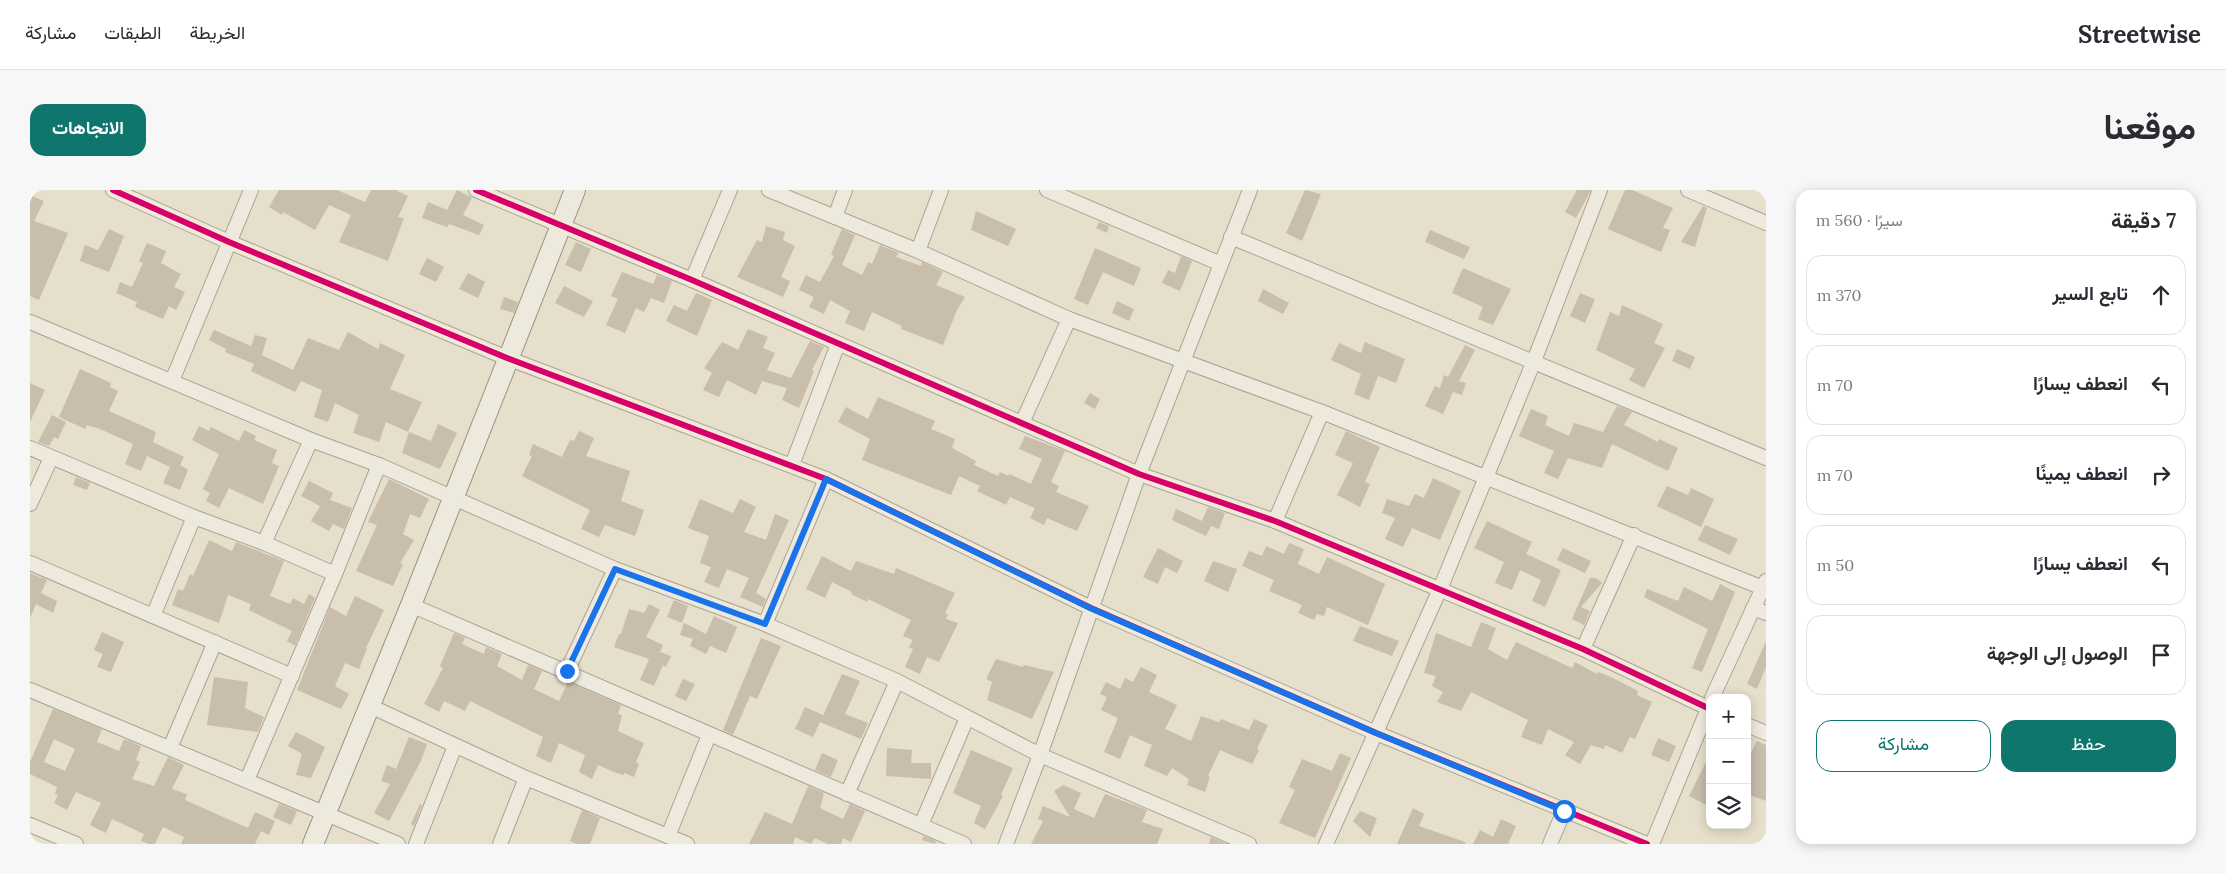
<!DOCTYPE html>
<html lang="ar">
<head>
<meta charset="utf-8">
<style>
  :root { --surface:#fff; --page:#f7f7f7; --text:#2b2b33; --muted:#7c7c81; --line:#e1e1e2; --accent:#0f766e }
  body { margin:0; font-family:Lora,Vazirmatn,serif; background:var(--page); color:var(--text); direction:rtl }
  .controls { position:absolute; right:15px; bottom:15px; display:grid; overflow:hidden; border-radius:10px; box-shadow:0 2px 12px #0003 }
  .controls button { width:45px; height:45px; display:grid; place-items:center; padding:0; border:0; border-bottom:1px solid var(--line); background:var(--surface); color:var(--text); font:25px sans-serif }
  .stop { position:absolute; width:15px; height:15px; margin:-11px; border:4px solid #1a73e8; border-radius:50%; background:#fff }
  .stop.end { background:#1a73e8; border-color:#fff; box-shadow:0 1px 5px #0008 }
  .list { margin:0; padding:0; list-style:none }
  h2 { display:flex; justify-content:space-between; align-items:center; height:65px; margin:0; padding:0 20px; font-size:21px }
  h2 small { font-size:16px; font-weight:400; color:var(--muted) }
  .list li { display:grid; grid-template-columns:32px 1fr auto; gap:15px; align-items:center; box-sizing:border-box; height:80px; margin:0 10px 10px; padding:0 10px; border:1px solid var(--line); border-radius:15px }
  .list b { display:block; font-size:19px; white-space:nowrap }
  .list em { font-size:16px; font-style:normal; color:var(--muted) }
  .actions { display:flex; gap:10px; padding:15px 20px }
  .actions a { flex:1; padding:11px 0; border:1px solid var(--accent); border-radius:15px; text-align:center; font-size:18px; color:var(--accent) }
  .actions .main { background:var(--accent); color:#fff }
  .icon { flex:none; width:28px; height:28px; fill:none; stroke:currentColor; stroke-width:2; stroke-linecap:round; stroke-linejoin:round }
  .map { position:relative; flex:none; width:1736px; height:654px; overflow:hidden; direction:ltr; border-radius:15px }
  header { display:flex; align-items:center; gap:30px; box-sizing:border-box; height:70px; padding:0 25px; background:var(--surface); border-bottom:1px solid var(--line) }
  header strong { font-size:24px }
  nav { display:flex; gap:28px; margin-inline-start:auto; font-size:18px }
  .intro { display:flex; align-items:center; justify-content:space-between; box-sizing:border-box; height:120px; padding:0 30px }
  h1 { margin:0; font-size:35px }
  .button { padding:12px 22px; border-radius:15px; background:var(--accent); color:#fff; font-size:18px; font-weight:700 }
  main { display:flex; gap:30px; padding:0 30px }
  aside { flex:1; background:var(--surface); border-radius:15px; box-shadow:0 2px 12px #0003 }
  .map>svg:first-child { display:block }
</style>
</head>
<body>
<header>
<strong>Streetwise</strong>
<nav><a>الخريطة</a><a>الطبقات</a><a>مشاركة</a></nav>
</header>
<div class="intro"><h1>موقعنا</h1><a class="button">الاتجاهات</a></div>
<main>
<aside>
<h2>7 دقيقة<small>سيرًا · 560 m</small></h2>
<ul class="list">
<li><svg class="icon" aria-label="ahead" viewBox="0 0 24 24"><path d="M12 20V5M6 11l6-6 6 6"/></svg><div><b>تابع السير</b></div><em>370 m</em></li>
<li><svg class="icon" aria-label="left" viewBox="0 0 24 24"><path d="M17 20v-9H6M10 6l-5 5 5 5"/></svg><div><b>انعطف يسارًا</b></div><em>70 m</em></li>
<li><svg class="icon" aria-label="right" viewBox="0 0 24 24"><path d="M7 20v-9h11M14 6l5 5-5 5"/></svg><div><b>انعطف يمينًا</b></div><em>70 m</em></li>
<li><svg class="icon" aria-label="left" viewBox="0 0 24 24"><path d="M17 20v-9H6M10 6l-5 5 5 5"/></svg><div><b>انعطف يسارًا</b></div><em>50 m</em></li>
<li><svg class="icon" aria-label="arrive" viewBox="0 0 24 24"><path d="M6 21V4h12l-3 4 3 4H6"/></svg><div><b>الوصول إلى الوجهة</b></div></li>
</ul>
<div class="actions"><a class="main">حفظ</a><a>مشاركة</a></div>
</aside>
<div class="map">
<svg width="1736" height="654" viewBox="0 0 1736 654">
  <rect width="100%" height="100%" fill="#e5dfcb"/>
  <g fill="#c9bdac" fill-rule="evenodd">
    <polygon points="249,0 307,0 335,12 341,0 365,0 378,6 368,27 374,28 358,71 309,52 321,25 299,15 285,40 253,22 252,25 239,17"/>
    <polygon points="427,0 442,8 433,25 454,35 449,45 419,34 417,37 392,28 398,12 417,20"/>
    <polygon points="1275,0 1291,4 1272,51 1256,43"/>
    <polygon points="1547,0 1561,0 1546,28 1535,22"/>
    <polygon points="1595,0 1602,0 1643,18 1633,38 1640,40 1631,62 1578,39"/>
    <polygon points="0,5 14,11 4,31 38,43 9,110 0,106"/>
    <polygon points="1673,16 1677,18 1665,57 1651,52"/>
    <polygon points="946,21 986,39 978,56 941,40"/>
    <polygon points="1069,32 1079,36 1077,43 1066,38"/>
    <polygon points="736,36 755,42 753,50 765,56 751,87 760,91 753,107 707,87 727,50 732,52"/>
    <polygon points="79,39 94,46 79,82 50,71 55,55 68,60"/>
    <polygon points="812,39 825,45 812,75 832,85 838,72 842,74 850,55 869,63 866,67 891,76 892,72 913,82 906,95 935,107 927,120 913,155 871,139 872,136 842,122 834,141 815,133 820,121 800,110 794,124 779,117 784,107 769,100 776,85 790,92 804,66 801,64"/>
    <polygon points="1400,40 1440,57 1434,69 1395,52"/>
    <polygon points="546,52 561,59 551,82 535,75"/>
    <polygon points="117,53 136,61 131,73 151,84 144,97 155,102 146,120 139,116 133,129 105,117 107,112 86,103 90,92 102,97 113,73 109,71"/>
    <polygon points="1065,58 1111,78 1104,96 1073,82 1058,115 1044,109"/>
    <polygon points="1151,66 1162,71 1150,101 1132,93 1138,80 1145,83"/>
    <polygon points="397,68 414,77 406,92 389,84"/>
    <polygon points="1433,78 1481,99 1463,135 1448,129 1453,117 1422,103"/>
    <polygon points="592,82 623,94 627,85 642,91 634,113 621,108 614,122 606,118 595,143 576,135 588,109 581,106"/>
    <polygon points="438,83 455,92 448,108 429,99"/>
    <polygon points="534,96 563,111 554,127 525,113"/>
    <polygon points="1233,99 1259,113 1253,124 1228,111"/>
    <polygon points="666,103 682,110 667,146 636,131 644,115 657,121"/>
    <polygon points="1550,103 1565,109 1555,133 1540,126"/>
    <polygon points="474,107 488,112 484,123 470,119"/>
    <polygon points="1087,111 1104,119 1099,131 1082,123"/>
    <polygon points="1592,115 1633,134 1624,153 1635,158 1614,198 1599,190 1605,179 1566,160 1580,122 1589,126"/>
    <polygon points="718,139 738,147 733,158 745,163 737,180 761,188 780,151 794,157 782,180 784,181 769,218 752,210 757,198 732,191 726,205 697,190 689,207 673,200 682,183 674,178 692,152 708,160"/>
    <polygon points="184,140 221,156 225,145 237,148 232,165 263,180 278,148 309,160 318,142 348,159 350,153 375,165 360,199 392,212 378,242 356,232 349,252 323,243 329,225 305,213 298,232 284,227 292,200 271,191 265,202 221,181 224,174 195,162 196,159 179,150"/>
    <polygon points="1335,152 1375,169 1366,193 1348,186 1339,210 1324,204 1331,184 1301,170 1309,153 1331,163"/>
    <polygon points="1435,155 1445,160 1429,191 1436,193 1432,205 1423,202 1413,224 1395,216 1405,196 1410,198 1414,185 1418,187"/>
    <polygon points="1647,159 1665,167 1660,179 1642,171"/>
    <polygon points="50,179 81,193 80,197 88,201 79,221 126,242 123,252 154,267 150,275 158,280 150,300 133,293 140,277 117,266 111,281 95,274 103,254 70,239 57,235 55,239 29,227"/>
    <polygon points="0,193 15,200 0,232"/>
    <polygon points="1060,203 1070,209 1065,219 1054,213"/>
    <polygon points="848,207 905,231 901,239 925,249 922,258 946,271 944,275 968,286 970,282 978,286 979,284 1001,294 1012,269 989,259 995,246 1035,261 1021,292 1029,296 1026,302 1059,316 1047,341 1017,328 1014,335 1000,328 1005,318 980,307 976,315 947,301 950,296 929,286 921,305 832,270 840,249 808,232 816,217 838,229"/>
    <polygon points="1587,216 1602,222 1594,235 1628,252 1629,249 1648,258 1638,281 1582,254 1572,278 1538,268 1528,289 1514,283 1524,261 1489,246 1501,219 1518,226 1515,235 1539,246 1544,233 1573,242"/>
    <polygon points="22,225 36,232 28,249 24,247 19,256 8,252"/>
    <polygon points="408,234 427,243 410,279 372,263 379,242 401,251"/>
    <polygon points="169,236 179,241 181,237 209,251 214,240 226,246 224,250 247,260 242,273 249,276 233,314 199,298 189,318 176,311 180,303 173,299 189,264 162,250"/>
    <polygon points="549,241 564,248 556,266 600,281 591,311 614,320 605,346 575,335 569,347 551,339 560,320 492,286 502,266 499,265 503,254 532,267 540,250 544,251"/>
    <polygon points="1316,241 1350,257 1335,292 1340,294 1330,317 1307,305 1323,273 1305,265"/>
    <polygon points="46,287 60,293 57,300 43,295"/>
    <polygon points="1403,288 1431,301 1410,350 1382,338 1373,357 1355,349 1365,328 1352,323 1357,309 1379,316 1385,304 1394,308"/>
    <polygon points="359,289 399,309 390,328 380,324 373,344 384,350 370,373 373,374 363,396 326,381 347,335 338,332"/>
    <polygon points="279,291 303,303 300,310 322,318 314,339 303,334 299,341 281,331 290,316 271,306"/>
    <polygon points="1637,296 1658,305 1661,298 1684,309 1671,337 1627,316"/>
    <polygon points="670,309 703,323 710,309 726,317 714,342 736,350 745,324 759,330 726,403 736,409 733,417 710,407 719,388 697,379 689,398 674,392 681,377 670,373 679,346 658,338"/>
    <polygon points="1178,317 1195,323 1189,339 1181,336 1176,346 1142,330 1146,319 1172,331"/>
    <polygon points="1457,331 1502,352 1496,364 1531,380 1515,417 1502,411 1511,390 1490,380 1482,400 1465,393 1474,372 1444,358"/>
    <polygon points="1675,335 1708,349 1700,365 1668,350"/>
    <polygon points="179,350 202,361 206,352 254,371 240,406 260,414 263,408 274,414 279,404 285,408 265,456 257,451 262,441 219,420 221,414 198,405 189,433 142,415 148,399 153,401 160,384 163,386"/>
    <polygon points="1259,353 1274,359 1268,374 1289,384 1297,367 1355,394 1338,435 1297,417 1294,426 1287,424 1284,430 1268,423 1272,415 1239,401 1244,390 1212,376 1219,361 1232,366 1236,356 1254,364"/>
    <polygon points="1128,358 1153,371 1147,383 1135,377 1128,394 1113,387"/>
    <polygon points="1533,358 1561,371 1555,383 1527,370"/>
    <polygon points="792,366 821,381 826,371 864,384 866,378 925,403 915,423 918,424 916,429 928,433 909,472 897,467 890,484 875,477 883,459 879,457 883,450 873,446 881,430 838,409 837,412 821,404 822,402 802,392 795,408 776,399"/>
    <polygon points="1183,371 1207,379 1198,402 1174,391"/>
    <polygon points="0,383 17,390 11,403 27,411 23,423 6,414 0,428"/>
    <polygon points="1560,388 1566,388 1572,393 1551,417 1560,421 1554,435 1542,429"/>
    <polygon points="1690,394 1705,402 1672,482 1662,478 1678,439 1614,407 1617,399 1648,411 1654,397 1682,411"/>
    <polygon points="325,406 354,420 336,458 337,458 329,479 315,473 305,496 319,504 311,519 267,500 300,417 316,426"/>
    <polygon points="644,410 658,416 652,433 637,427"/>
    <polygon points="619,414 630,420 616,447 633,455 630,462 641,466 636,477 633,475 624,496 610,490 619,469 584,457 589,444 591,444 599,419 614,423"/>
    <polygon points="684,426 707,437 696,463 680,456 676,464 660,456 663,449 650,445 654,433 676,444"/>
    <polygon points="1451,432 1466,438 1458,459 1477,470 1486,452 1542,478 1545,472 1567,484 1568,482 1581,487 1608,501 1607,505 1622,512 1605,549 1600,547 1592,563 1575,555 1574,559 1561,555 1550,574 1535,565 1544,552 1518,539 1512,555 1491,547 1498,530 1441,502 1431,521 1407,512 1413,502 1402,496 1406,486 1394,483 1406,443 1441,457"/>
    <polygon points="1330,436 1369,451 1362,466 1323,451"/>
    <polygon points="72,442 94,452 81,482 67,477 73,464 64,460"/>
    <polygon points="424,443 435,448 432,454 454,464 456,457 472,464 467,476 492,490 498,475 512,481 504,499 529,511 538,492 591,515 588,524 592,525 588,541 614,553 606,572 609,574 604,587 594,583 594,585 586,583 568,575 562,589 549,582 555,565 529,553 521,573 506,566 513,547 440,511 435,521 414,511 409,522 394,514 413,478 410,476"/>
    <polygon points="731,448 751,456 727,509 720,506 703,545 693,540"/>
    <polygon points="1736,451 1736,477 1727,499 1717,494"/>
    <polygon points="966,469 993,477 994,475 1024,482 1002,529 957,510 962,492 956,489"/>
    <polygon points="1111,477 1127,485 1119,502 1147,515 1135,539 1161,551 1171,526 1189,532 1191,529 1219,540 1224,529 1238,535 1227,559 1229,560 1222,574 1190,560 1178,586 1180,587 1175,602 1157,595 1159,589 1142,578 1137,586 1114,576 1122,555 1100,545 1090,569 1074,562 1088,528 1071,520 1077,507 1070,504 1076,492 1090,499 1095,488 1103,492"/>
    <polygon points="812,484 830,491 815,524 838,533 831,549 790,532 783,547 765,539 775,517 793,525 791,530"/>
    <polygon points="184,487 218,492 215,518 234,527 228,542 177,535"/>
    <polygon points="653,489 665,494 656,511 645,506"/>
    <path d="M23,519l49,20 -5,13 22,9 5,-12 17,7 -5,14 4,2 -8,17 22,7 14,-29 16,8 -12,24 15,5 -2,6 63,28 7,-16 20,9 -6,14 -8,-4 -6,13h-74l3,-7 -21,-10 -8,17h-6l-8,-3 3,-7 -32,-15 -6,14 -16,-8 11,-22 -25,-11 -9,18 -13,-7 4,-8 -3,-1 2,-7 -27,-13v-12zM24,549l21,10 -10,22 -21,-9z"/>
    <polygon points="266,542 295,557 281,588 266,585 272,564 258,556"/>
    <polygon points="379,547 397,554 391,571 359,631 344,623 360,594 351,591 357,575 366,579"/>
    <polygon points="1628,548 1646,556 1639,572 1621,565"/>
    <polygon points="1727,551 1736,555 1736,611 1717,604 1717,570"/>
    <polygon points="857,558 882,560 881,573 901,573 901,589 856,586"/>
    <polygon points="941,560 983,578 971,605 973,606 955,639 944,633 951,616 923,603"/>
    <polygon points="792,563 808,570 801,587 785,580"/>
    <polygon points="1310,563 1321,568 1285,648 1249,633 1265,600 1259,597 1272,569 1302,581"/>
    <polygon points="1680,564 1680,617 1659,606"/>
    <polygon points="1033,595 1051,603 1044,619 1064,628 1075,604 1117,620 1112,632 1133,639 1127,654 1001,654 1013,631 1008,629 1013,616 1040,627 1024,601"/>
    <polygon points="778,596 794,603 790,618 813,629 820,614 835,621 821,652 813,648 811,654 798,654 785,648 781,654 765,647 763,654 719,654 735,622 762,634"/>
    <polygon points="249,614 267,621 261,635 243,627"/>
    <polygon points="390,614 392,615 384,636 381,634"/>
    <polygon points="1383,618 1394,624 1389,636 1435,652 1435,654 1367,654"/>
    <polygon points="552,620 570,628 560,654 547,654 540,651"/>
    <polygon points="1330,621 1347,628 1340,647 1323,631"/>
    <polygon points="1471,629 1486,636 1478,654 1443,654 1450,640 1463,647"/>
    <polygon points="894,646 906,651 905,654 892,650"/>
    <polygon points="1181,647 1197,654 1179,654"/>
  </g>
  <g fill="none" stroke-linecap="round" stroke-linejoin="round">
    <defs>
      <g id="street">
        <polyline points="83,0 199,52 477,168 796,289 1061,418 1346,543 1617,654"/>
        <polyline points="446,0 662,90 1109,284 1245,331 1553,459 1680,519"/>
        <polyline points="739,0 888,61 1039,129 1292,222 1733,398"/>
        <polyline points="1017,0 1191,74"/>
        <polyline points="1658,0 1736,33"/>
        <polyline points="805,27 815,0"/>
        <polyline points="1201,47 1736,268"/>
        <polyline points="888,61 911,0"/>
        <polyline points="662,90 700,0"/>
        <polyline points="0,132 281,250 349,275 585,379 735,434 867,491 1010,565 1219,654"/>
        <polyline points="142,191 221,0"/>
        <polyline points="992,233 1039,129"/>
        <polyline points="0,258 164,327 234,353 305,384"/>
        <polyline points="762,275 808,154"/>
        <polyline points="0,314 21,268"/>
        <polyline points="1245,331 1292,222"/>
        <polyline points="234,353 281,250"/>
        <polyline points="0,373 262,486"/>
        <polyline points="381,415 934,654"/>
        <polyline points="1723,418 1736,423"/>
        <polyline points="123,426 164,327"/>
        <polyline points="735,434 796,289"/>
        <polyline points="1553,459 1604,345"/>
        <polyline points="537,481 585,379"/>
        <polyline points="0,500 368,654"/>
        <polyline points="1682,508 1736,391"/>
        <polyline points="340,516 496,588 657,654"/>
        <polyline points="1717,535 1736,543"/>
        <polyline points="140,558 185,452"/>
        <polyline points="217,590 305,384 349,275"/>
        <polyline points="817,604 867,491"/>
        <polyline points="0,635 46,654"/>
        <polyline points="891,635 937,528"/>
        <polyline points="638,646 679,545"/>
        <polyline points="386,654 425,556"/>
        <polyline points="470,654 496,588"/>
        <polyline points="976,654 1010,565 1109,284 1220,0"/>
        <polyline points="1296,654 1410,399 1504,171 1570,0"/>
        <polyline points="1520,654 1534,621"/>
        <polyline points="1622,654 1680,514"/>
      </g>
      <polyline id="secondary" points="283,654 381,415 545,0"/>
    </defs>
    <use href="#street" stroke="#aaa395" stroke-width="16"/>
    <use href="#secondary" stroke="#9a9384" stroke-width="22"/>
    <use href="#street" stroke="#ede9dd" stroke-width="14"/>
    <use href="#secondary" stroke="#ede9dd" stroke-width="20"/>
    <defs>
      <g id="cycleway">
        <polyline points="83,0 199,52 477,168 796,289 1061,418 1346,543 1617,654"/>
        <polyline points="446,0 662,90 1109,284 1245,331 1553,459 1680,519"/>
      </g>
    </defs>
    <use href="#cycleway" stroke="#f7eed0" stroke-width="9"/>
    <use href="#cycleway" stroke="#d6006c" stroke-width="6"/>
  </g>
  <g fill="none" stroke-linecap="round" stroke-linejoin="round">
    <polyline stroke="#1a73e8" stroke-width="6" points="537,481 585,379 735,434 796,289 1060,418 1346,543 1534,621"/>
  </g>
</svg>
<div class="controls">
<button>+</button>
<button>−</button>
<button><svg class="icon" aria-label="layers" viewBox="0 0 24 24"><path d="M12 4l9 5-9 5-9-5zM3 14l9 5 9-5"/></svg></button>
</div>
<div class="stop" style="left:1534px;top:621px"></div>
<div class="stop end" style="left:537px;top:481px"></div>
</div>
</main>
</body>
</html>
